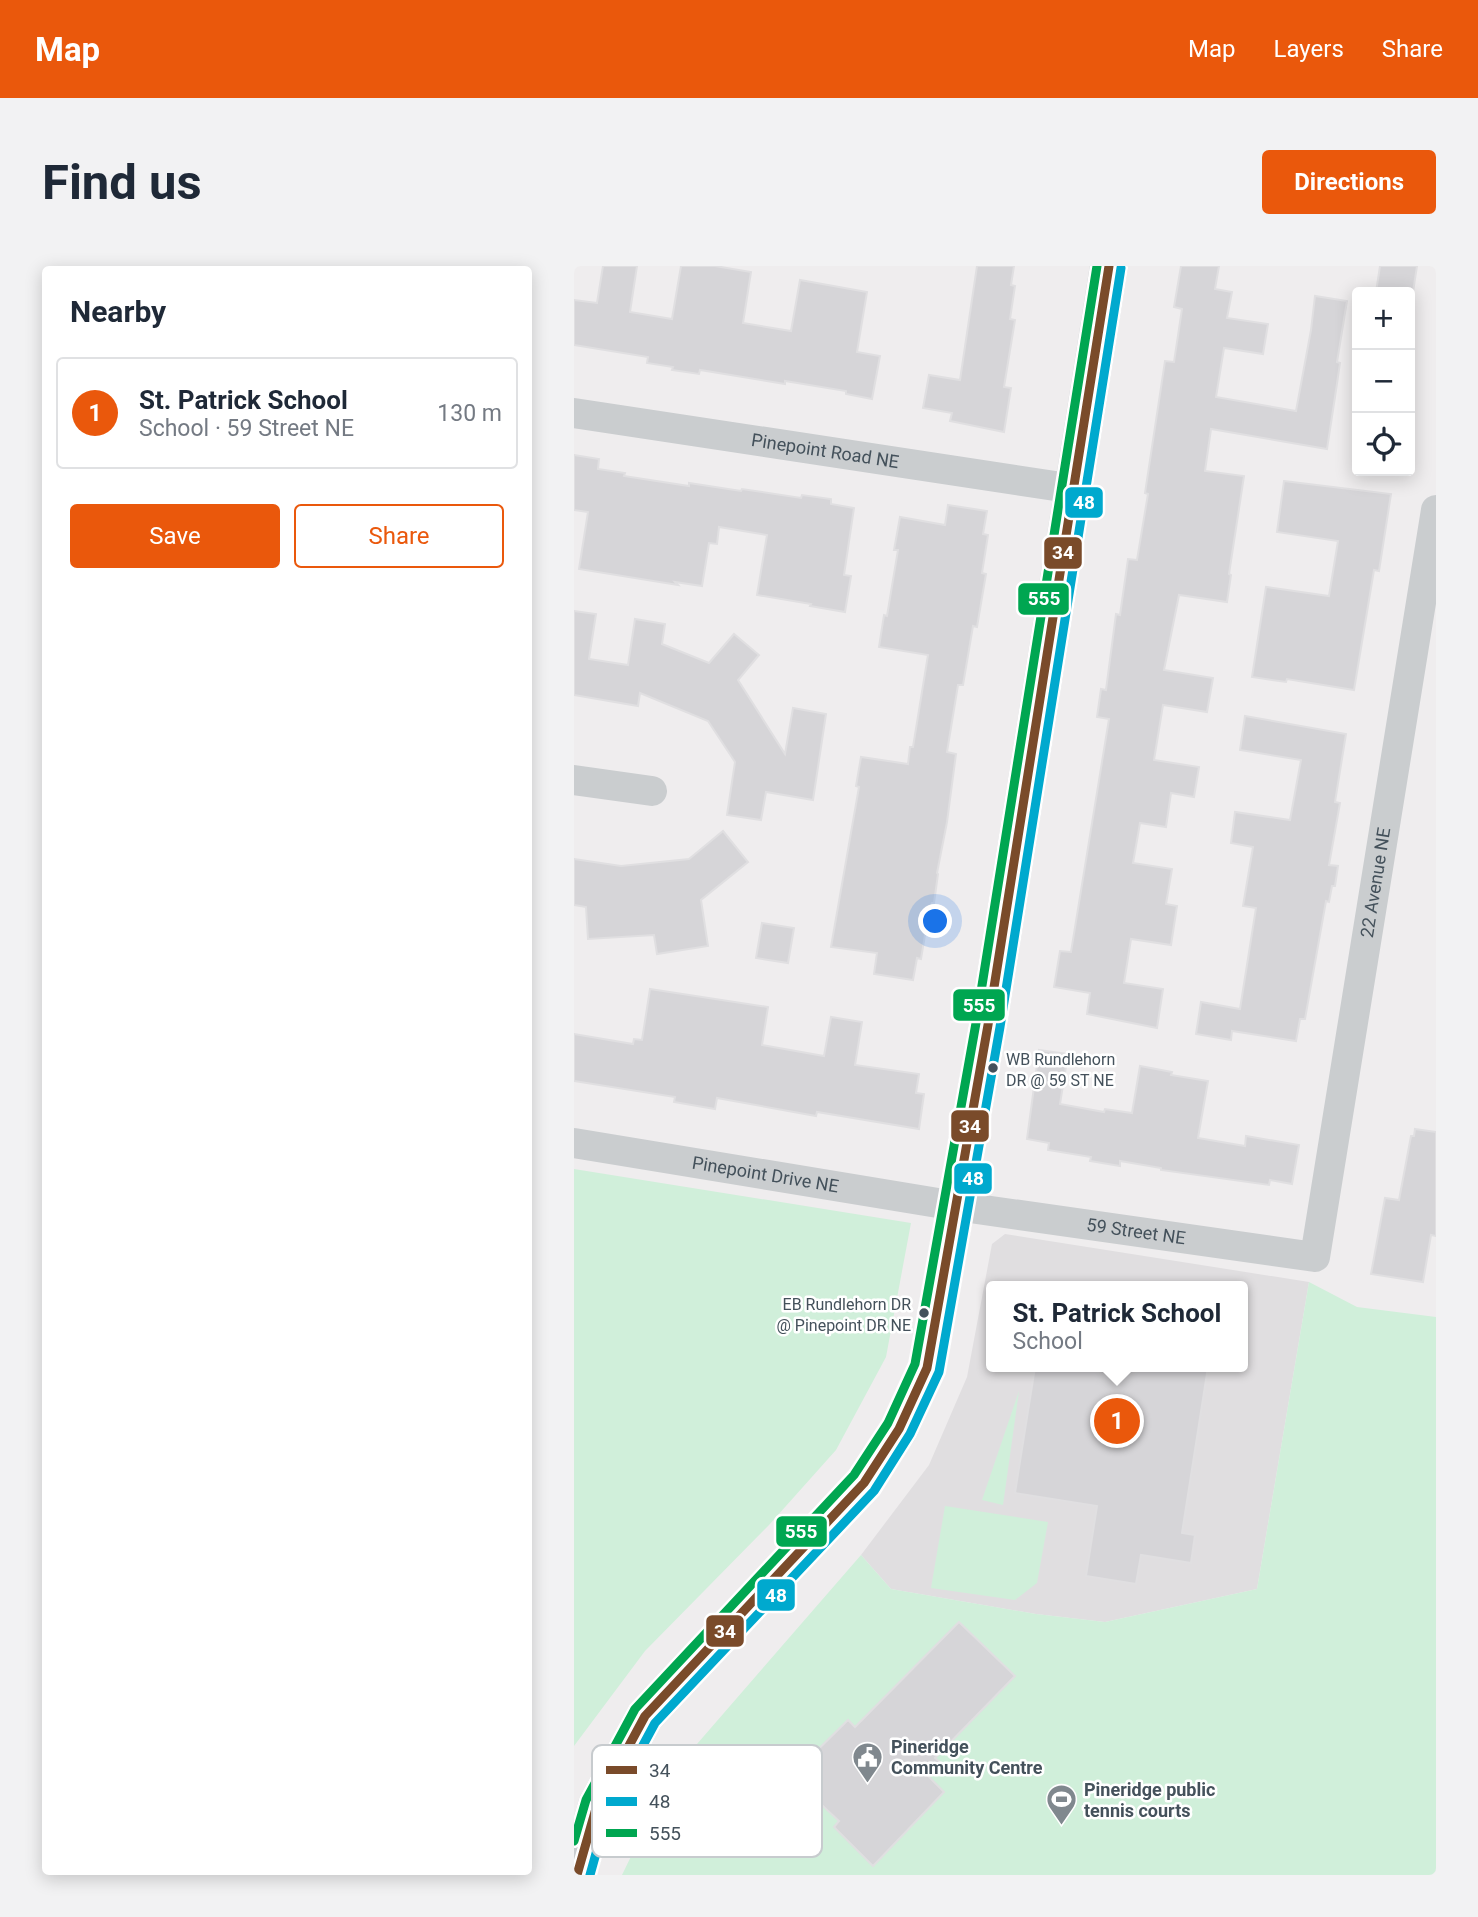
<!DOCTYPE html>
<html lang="en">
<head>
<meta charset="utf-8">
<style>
  :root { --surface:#fff; --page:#f2f2f3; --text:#1f2937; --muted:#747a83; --line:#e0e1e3; --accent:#ea580c }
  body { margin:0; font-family:Roboto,sans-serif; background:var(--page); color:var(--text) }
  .controls { position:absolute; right:21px; top:21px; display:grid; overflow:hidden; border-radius:7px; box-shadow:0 4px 18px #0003 }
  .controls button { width:63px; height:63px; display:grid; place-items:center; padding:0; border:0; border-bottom:2px solid var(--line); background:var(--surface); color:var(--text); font:35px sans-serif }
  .you { position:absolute; left:362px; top:656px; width:24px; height:24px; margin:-18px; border:5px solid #fff; border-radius:50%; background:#1a73e8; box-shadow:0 0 0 10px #1a73e833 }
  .badge { display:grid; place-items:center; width:46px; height:46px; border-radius:50%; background:var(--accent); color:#fff; font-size:23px; font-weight:700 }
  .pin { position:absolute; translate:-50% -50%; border:4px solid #fff; box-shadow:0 2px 7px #0006 }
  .popup { position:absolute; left:412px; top:1015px; width:262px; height:91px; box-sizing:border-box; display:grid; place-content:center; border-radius:7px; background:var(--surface); filter:drop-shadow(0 2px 5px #0005); font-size:23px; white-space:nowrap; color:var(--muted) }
  .popup b { font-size:26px; color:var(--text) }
  .popup::after { content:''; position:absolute; left:50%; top:100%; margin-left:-14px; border:14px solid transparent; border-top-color:var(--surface) }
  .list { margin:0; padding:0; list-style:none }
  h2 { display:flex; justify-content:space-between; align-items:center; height:91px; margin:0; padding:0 28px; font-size:30px }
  h2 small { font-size:23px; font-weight:400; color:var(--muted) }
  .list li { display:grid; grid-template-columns:46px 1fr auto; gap:21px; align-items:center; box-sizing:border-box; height:112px; margin:0 14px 14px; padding:0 14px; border:2px solid var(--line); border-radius:7px }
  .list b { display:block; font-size:26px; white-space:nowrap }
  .list p { margin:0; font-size:23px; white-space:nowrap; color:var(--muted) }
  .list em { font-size:23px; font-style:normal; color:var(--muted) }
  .actions { display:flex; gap:14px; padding:21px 28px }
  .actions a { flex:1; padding:16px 0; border:2px solid var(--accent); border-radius:7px; text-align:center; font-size:24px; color:var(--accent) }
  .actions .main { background:var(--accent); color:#fff }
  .icon { flex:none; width:38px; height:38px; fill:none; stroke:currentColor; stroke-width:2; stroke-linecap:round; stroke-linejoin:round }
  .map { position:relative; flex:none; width:862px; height:1609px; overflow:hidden; border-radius:7px }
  header { display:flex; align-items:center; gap:42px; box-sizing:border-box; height:98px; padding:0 35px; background:var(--accent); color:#fff }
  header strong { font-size:33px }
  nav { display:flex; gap:38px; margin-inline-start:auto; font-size:24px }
  .intro { display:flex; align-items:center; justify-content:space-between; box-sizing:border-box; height:168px; padding:0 42px }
  h1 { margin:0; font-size:49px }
  .button { padding:18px 32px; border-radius:7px; background:var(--accent); color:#fff; font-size:24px; font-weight:700 }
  main { display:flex; gap:42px; padding:0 42px }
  aside { flex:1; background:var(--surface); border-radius:7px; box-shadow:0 4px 18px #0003 }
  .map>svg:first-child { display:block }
</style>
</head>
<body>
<header>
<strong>Map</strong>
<nav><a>Map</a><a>Layers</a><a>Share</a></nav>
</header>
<div class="intro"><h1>Find us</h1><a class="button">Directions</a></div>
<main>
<aside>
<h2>Nearby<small></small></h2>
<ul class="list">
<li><span class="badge">1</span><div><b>St. Patrick School</b><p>School · 59 Street NE</p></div><em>130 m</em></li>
</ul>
<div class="actions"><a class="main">Save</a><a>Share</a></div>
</aside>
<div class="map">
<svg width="862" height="1609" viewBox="0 0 862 1609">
  <rect width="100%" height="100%" fill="#efedee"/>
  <path fill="#e0dee0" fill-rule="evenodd" d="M431,968l304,48 -52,307 -152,33 -69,-8 -145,-25 -30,-34 68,-90 38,-88 25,-133zM417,1020h252v81h-252z"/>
  <g fill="#d0efda">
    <polygon points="0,903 337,957 312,1091 262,1184 195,1259 71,1385 0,1480"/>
    <polygon points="735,1016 783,1041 862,1051 862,1609 48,1609 97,1508 287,1289 317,1323 462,1348 531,1356 683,1323"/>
    <polygon points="445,1125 429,1239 408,1234"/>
    <polygon points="371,1240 474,1256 463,1317 441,1334 357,1322"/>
  </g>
  <g fill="#d6d5d8" stroke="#e0dfe1" stroke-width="2">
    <polygon points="29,0 63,0 56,46 98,53 107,0 141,0 177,6 169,57 217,65 226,14 293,26 283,86 306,90 298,133 272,128 272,125 211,115 211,118 126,104 125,108 98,104 99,101 73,97 74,91 0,79 0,34 23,37"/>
    <polygon points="403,0 440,0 437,19 441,20 436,53 441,54 430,121 437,122 430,166 376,155 378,147 349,142 355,109 386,114"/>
    <polygon points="607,0 645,0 641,23 658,26 653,52 694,58 689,88 650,82 642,131 722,145 737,64 741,30 773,35 763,96 766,97 761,131 753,183 637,163 631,205 670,210 655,308 657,309 653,336 605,329 590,404 639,412 633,446 589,439 580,494 625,501 620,531 597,527 592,561 566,557 559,597 598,603 592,638 603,640 597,679 557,673 550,717 589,723 583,762 513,748 516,727 480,721 486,685 497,686 535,453 523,451 527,423 532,424 542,348 546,349 554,293 563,294 574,228 571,227 591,95 600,96 608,43 600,41"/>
    <polygon points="806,0 843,0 839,26 802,26"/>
    <polygon points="0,189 25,193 24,203 51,207 50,210 115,220 115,217 167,225 168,223 227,232 228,229 257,233 257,238 280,242 270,309 277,310 271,346 236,340 237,338 183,329 193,269 145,261 143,278 135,277 128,320 101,316 104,319 5,303 14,246 0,244"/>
    <polygon points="710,215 817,228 805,305 800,304 780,424 713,413 712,416 678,411 692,321 755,330 764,275 703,266"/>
    <polygon points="374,239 413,245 409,268 414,269 408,307 412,308 403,361 399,360 389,419 384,419 373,486 382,488 373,556 363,607 364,608 360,637 358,637 354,651 347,693 343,692 339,714 300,708 303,687 257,681 285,521 282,520 287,491 334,498 336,481 339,481 354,389 305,381 310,349 313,350 324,284 320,284 326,251 371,259"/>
    <polygon points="0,345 22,348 15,393 54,399 61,353 91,358 88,378 135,397 160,368 185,389 164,414 211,488 219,442 252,448 239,534 192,526 187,554 153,549 161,496 134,455 66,427 64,440 0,429"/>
    <polygon points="671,450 772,468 761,536 766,537 755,599 764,600 761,620 758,620 755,636 752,635 731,753 726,753 722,775 658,765 657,774 622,768 627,736 666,743 682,642 669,640 679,581 657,577 661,546 716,554 727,494 666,484"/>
    <polygon points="149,565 174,596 127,634 134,680 83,688 80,669 14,673 12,641 0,639 0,593 47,600 115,593"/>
    <polygon points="188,657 220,662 214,697 182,692"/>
    <polygon points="76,723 194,741 188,779 250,790 257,751 288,756 281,799 345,808 342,827 350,828 345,863 243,846 242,850 143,832 141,843 100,836 101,831 0,815 0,768 59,778 60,773 68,774"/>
    <polygon points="465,784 494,788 486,838 530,846 531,843 558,847 566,800 598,806 597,809 634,815 624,872 671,880 672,870 725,879 718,918 696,914 695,919 587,904 587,902 546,895 546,900 516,895 517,891 474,884 475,877 453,873"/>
    <polygon points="841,863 862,866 862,970 857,969 849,1016 797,1008 811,932 825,934 837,870 840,870"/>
    <polygon points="461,1101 634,1101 608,1267 621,1269 617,1297 567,1289 562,1318 512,1310 523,1240 441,1227"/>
    <polygon points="385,1356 441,1410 361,1492 366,1496 353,1509 370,1526 299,1600 260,1561 265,1555 217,1510 274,1454 281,1461"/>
  </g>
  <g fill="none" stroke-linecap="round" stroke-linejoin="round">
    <g stroke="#cacdcf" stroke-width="30">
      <path id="s1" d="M0,147l501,76"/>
      <polyline points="0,514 78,525"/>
      <path id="s2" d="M0,877l382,63 359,51 121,-747"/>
    </g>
    <polyline stroke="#cacdd0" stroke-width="38" points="3,1609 23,1539 71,1450 290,1217 325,1163 353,1102 414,759 535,0"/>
    <defs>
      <polyline id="bus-1" points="3,1609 23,1539 71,1450 290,1217 325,1163 353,1102 414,759 535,0"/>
      <polyline id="bus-2" points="16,1609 34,1544 81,1457 300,1225 336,1168 365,1106 426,761 547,2"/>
      <polyline id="bus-3" points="0,1575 12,1534 61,1443 280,1209 314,1157 341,1098 402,757 523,0"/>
    </defs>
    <use href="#bus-1" stroke="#fff" stroke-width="14"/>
    <use href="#bus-2" stroke="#fff" stroke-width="14"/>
    <use href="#bus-3" stroke="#fff" stroke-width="14"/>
    <use href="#bus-1" stroke="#7a4b2a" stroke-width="9"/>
    <use href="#bus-2" stroke="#00a9ce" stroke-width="9"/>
    <use href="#bus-3" stroke="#00a651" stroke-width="9"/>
  </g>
  <defs>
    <symbol id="civic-pin" viewBox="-11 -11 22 30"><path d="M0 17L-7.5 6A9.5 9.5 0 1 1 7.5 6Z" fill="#80888e" stroke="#fff"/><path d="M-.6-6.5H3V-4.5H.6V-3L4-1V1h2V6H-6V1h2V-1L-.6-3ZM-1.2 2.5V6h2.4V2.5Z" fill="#fff"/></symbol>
    <symbol id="stadium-pin" viewBox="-11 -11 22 30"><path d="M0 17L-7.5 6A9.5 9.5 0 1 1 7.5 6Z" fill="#80888e" stroke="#fff"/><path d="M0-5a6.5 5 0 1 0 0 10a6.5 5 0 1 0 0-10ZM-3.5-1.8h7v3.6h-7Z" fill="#fff"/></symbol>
  </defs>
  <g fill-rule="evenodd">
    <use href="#civic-pin" x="276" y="1474" width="35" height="47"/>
    <use href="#stadium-pin" x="470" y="1516" width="35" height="47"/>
  </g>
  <g fill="#44515b" stroke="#fff" stroke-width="2.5">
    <circle cx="419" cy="802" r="6"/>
    <circle cx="350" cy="1047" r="6"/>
  </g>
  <g text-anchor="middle" stroke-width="5" stroke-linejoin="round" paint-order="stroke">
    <g font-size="16" fill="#44515b" stroke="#fff" text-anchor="start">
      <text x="432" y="799">WB Rundlehorn<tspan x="432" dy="21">DR @ 59 ST NE</tspan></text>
      <text x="337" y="1044" text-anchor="end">EB Rundlehorn DR<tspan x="337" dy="21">@ Pinepoint DR NE</tspan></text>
    </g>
    <g font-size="18" fill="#44515b" stroke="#fff">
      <text dy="6" stroke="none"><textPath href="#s1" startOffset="254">Pinepoint Road NE</textPath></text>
      <text dy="6" stroke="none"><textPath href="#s2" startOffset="1129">22 Avenue NE</textPath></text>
      <text dy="6" stroke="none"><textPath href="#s2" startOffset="194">Pinepoint Drive NE</textPath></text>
      <text dy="6" stroke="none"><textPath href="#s2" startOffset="569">59 Street NE</textPath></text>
    </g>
    <g font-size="18" font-weight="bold" fill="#44515b" stroke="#fff" text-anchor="start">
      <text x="317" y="1487">Pineridge<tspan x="317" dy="21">Community Centre</tspan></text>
      <text x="510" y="1530">Pineridge public<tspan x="510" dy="21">tennis courts</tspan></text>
    </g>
  </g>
  <rect x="18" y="1479" width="230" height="112" rx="10" fill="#fff" stroke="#c7cbce" stroke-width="2"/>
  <rect x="32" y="1500" width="31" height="8" fill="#7a4b2a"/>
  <rect x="32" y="1531" width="31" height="9" fill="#00a9ce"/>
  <rect x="32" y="1563" width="31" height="8" fill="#00a651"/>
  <g font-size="19" fill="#44515b">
    <text x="75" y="1511">34</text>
    <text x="75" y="1542">48</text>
    <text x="75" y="1574">555</text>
  </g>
  <g stroke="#fff" stroke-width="2.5">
    <rect x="490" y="220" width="40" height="33" rx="7" fill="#00a9ce"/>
    <rect x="469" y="270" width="40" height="34" rx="7" fill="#7a4b2a"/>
    <rect x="443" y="316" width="53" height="34" rx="7" fill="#00a651"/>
    <rect x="378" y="722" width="54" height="34" rx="7" fill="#00a651"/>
    <rect x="376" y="843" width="40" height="34" rx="7" fill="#7a4b2a"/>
    <rect x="379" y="896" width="40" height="33" rx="7" fill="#00a9ce"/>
    <rect x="201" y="1249" width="53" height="33" rx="7" fill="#00a651"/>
    <rect x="182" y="1312" width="40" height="34" rx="7" fill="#00a9ce"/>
    <rect x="131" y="1348" width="40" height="34" rx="7" fill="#7a4b2a"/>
  </g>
  <g font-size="19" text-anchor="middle" font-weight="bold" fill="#fff">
    <text x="510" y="243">48</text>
    <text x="489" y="293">34</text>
    <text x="470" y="339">555</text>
    <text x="405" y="746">555</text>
    <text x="396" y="867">34</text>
    <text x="399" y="919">48</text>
    <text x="227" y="1272">555</text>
    <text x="202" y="1336">48</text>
    <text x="151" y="1372">34</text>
  </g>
</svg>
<div class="controls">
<button>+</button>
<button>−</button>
<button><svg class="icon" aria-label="locate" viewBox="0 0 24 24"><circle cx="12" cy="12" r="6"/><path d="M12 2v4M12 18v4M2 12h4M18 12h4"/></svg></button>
</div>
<div class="you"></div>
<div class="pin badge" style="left:543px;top:1155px">1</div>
<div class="popup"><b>St. Patrick School</b>School</div>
</div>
</main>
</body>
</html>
